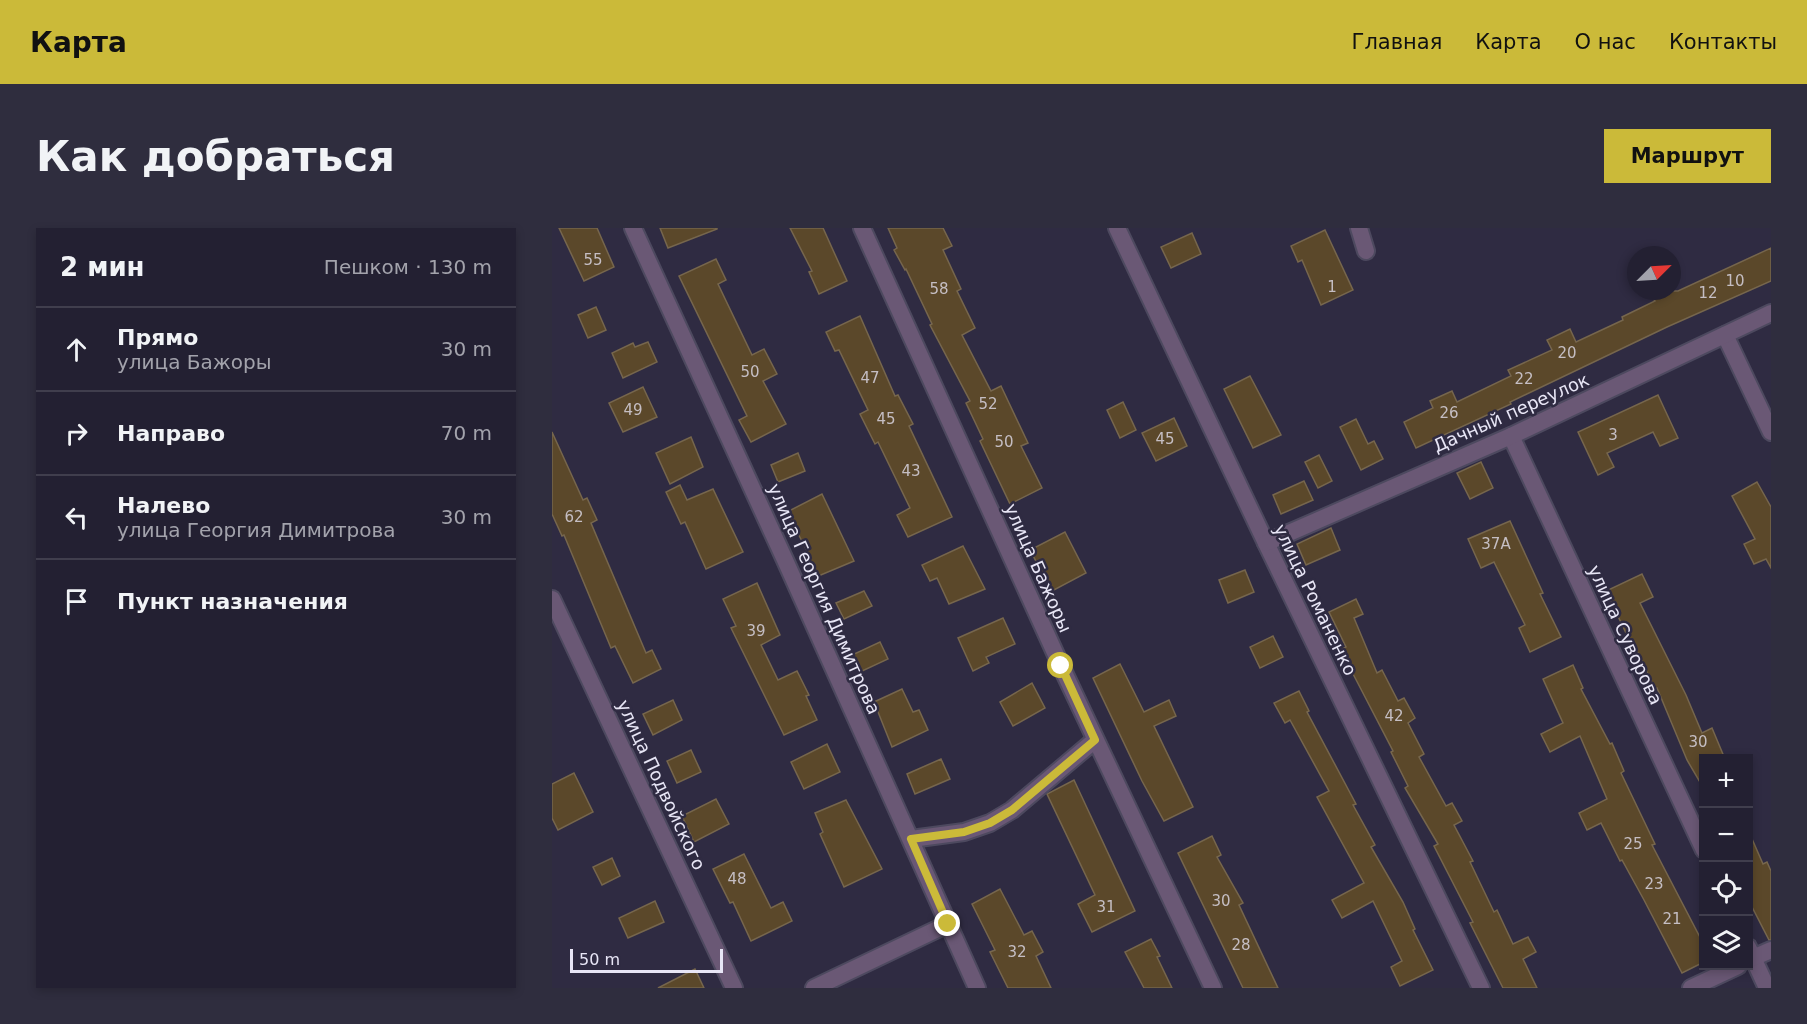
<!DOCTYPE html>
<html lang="ru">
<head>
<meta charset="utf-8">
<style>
  :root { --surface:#232032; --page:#2f2d3e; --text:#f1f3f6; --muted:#a3a3ac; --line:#403e4d; --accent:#cbba39 }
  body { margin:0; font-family:"DejaVu Sans",sans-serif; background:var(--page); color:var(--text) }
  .controls { position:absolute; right:18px; bottom:18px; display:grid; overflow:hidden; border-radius:0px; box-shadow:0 3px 9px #0003 }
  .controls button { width:54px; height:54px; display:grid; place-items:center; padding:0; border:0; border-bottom:2px solid var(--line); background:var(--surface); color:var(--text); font:30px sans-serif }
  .compass { position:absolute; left:1075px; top:18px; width:54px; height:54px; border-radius:50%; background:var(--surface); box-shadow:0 3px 9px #0003; rotate:66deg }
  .scale { position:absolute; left:18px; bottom:15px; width:153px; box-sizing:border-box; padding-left:6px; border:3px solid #e8e6f6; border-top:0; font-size:16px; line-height:21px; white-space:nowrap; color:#e8e6f6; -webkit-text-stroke:4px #2f2b42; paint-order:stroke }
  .stop { position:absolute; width:18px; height:18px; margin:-14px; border:4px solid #cbba39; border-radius:50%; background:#fff }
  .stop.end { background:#cbba39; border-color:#fff; box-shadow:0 2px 6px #0008 }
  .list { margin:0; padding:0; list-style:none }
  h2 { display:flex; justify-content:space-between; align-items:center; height:78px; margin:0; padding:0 24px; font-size:26px }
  h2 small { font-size:20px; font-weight:400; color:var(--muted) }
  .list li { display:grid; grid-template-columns:39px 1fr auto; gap:18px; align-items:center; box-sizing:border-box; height:84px; padding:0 24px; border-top:2px solid var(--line) }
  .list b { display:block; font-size:22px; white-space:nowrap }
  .list p { margin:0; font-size:20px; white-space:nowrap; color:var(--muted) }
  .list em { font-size:20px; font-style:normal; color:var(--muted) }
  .icon { flex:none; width:33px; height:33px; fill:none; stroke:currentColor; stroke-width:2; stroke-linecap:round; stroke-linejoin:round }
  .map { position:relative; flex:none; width:1219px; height:760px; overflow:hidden; border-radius:0px }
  header { display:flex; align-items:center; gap:36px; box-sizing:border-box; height:84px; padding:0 30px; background:var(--accent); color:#111 }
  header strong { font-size:28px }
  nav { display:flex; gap:33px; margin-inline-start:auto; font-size:21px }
  .intro { display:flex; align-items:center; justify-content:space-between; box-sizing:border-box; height:144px; padding:0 36px }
  h1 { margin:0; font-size:42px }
  .button { padding:15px 27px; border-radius:0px; background:var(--accent); color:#111; font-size:21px; font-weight:700 }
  main { display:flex; gap:36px; padding:0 36px }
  aside { flex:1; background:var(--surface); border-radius:0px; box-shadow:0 3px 9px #0003 }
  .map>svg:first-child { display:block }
</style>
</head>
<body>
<header>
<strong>Карта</strong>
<nav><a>Главная</a><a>Карта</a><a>О нас</a><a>Контакты</a></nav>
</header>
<div class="intro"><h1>Как добраться</h1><a class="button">Маршрут</a></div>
<main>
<aside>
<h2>2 мин<small>Пешком · 130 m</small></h2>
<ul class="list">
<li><svg class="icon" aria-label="ahead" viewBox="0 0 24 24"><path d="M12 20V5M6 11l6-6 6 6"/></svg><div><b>Прямо</b><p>улица Бажоры</p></div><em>30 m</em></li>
<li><svg class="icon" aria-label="right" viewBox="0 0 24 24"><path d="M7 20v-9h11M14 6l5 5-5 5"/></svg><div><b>Направо</b></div><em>70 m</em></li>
<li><svg class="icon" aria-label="left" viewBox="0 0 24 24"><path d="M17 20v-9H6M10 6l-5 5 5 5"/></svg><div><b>Налево</b><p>улица Георгия Димитрова</p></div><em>30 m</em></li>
<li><svg class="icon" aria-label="arrive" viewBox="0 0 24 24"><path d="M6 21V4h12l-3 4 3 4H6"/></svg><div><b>Пункт назначения</b></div></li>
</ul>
</aside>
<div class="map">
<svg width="1219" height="760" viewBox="0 0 1219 760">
  <rect width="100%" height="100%" fill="#2f2b42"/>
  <g fill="#5b482a" stroke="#76664d" stroke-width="1.5">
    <polygon points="7,0 45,0 62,39 32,53"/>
    <polygon points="108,0 165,0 165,1 116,20"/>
    <polygon points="238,0 271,0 295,53 267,66 257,44 260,43"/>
    <polygon points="336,0 391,0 400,18 391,22 409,61 405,63 423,100 410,107 439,163 449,158 476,215 469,218 490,260 458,276 428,213 431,211 414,175 418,173 378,97 380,96 354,41 353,42 342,22 345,20"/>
    <polygon points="773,2 801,62 769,77 750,32 746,34 739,18"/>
    <polygon points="640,5 649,26 619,40 609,19"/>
    <polygon points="1219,20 1219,53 1115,99 958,174 959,176 864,220 852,194 881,180 878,173 900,163 905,174 959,148 956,142 1000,122 995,112 1018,101 1024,114 1071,92 1070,89 1103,73 1101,70 1116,63 1126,63"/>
    <polygon points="164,31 174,52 166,56 200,127 212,121 225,146 211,153 234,196 199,214 187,192 195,188 127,48"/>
    <polygon points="44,79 54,102 36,110 26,87"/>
    <polygon points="308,88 343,168 346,167 361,196 357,198 400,289 356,309 345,287 358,280 326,214 323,216 308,186 316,182 287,122 283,123 274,104"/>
    <polygon points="96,114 105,134 71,150 60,125 81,115 83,119"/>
    <polygon points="698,148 729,207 701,220 672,161"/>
    <polygon points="91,159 105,189 71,204 57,175"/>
    <polygon points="1106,167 1126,210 1108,218 1101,204 1055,225 1062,239 1046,247 1026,204"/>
    <polygon points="571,174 584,202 568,210 555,182"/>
    <polygon points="622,190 635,218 604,233 590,205"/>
    <polygon points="804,191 816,216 822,213 831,231 809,242 788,199"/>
    <polygon points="0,204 31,272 35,270 45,292 39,295 94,425 100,422 109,441 81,455 63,418 59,420 12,307 10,308 0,286"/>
    <polygon points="139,209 151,239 118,256 104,225"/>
    <polygon points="246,225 253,243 226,254 219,237"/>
    <polygon points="767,227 780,253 766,260 753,234"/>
    <polygon points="929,234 941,260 918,271 905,245"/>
    <polygon points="752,253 761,272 729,286 721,267"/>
    <polygon points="1205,254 1219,279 1219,340 1214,331 1202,336 1192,316 1203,311 1180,268"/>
    <polygon points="128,257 135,272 161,261 191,324 154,341 133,294 129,296 114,264"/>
    <polygon points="270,266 302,333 264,349 255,323 235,284"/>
    <polygon points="958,293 991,365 988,366 1009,409 978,424 967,400 973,397 942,334 929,340 916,311"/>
    <polygon points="779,300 788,322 754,337 745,316"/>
    <polygon points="513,304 534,345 500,363 478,322"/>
    <polygon points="411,318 433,361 397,376 385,350 378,353 370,337"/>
    <polygon points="693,342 702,364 676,375 667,352"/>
    <polygon points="1090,346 1101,369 1088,375 1134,467 1150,505 1160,500 1173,531 1152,531 1152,561 1135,532 1105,460 1103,461 1086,425 1084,426 1054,363"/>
    <polygon points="205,355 228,407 209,417 226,452 245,443 257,467 254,468 265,492 232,507 179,400 184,398 171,371"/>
    <polygon points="312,363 320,378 292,391 284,375"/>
    <polygon points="804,371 811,386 802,390 825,445 830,442 846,473 852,470 863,490 856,495 872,526 867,529 894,578 900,575 910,593 902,597 921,633 918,634 942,684 945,682 961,716 976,709 984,724 971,731 985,760 951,760 918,695 921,694 882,618 886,616 853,560 856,558 839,524 841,523 799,442 790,421 794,419 777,384"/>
    <polygon points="451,390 463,416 434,429 437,435 421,443 406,410"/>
    <polygon points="721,408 731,429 708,440 698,419"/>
    <polygon points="328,414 336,431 308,444 300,427"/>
    <polygon points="568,436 592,484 617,472 624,488 602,498 641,579 612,593 590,553 541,450"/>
    <polygon points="1021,437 1031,460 1029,461 1058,516 1060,515 1072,543 1069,545 1103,616 1100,617 1152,717 1152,734 1130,745 1092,672 1070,632 1068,633 1049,595 1035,602 1027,585 1055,571 1028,508 998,524 989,506 1011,495 991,451"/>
    <polygon points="480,455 493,480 461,498 448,474"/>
    <polygon points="350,461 361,484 367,482 376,502 340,519 322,474"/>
    <polygon points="747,463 757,483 755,484 804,576 801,577 823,617 819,619 851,674 863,701 861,702 881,742 848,758 839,739 850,733 821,673 790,690 780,672 812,655 765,569 777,563 738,492 733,495 722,475"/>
    <polygon points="121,472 130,492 101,507 91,486"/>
    <polygon points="275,516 288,544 252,561 239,534"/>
    <polygon points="139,522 149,544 125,555 115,533"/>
    <polygon points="389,531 398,551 363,566 355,546"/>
    <polygon points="22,545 41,584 6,602 0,590 0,556"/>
    <polygon points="522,552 583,683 540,704 526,676 543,667 495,566"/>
    <polygon points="164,571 177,596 142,614 130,588"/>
    <polygon points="294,572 330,641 292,659 268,606 271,604 263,585"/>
    <polygon points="1197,604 1211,636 1215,634 1219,643 1219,712 1217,712 1197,673"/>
    <polygon points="660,608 669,627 665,629 691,675 687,677 726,760 691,760 626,625"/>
    <polygon points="192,626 219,680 231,674 240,693 199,713 181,674 178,675 161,641"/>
    <polygon points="60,630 68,648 50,657 41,639"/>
    <polygon points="448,661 472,707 480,703 491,724 484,728 499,760 456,760 438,724 443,722 420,676"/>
    <polygon points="103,673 112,694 76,710 67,690"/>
    <polygon points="599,711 608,728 605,729 620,760 592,760 573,724"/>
    <polygon points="143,741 152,760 106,760"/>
  </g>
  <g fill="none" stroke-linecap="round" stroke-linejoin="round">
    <defs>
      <g id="minor">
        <polyline points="81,0 233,332 425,760"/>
        <polyline points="310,0 509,438 661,760"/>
        <polyline points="565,0 714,315 929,760"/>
        <polyline points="807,0 814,23"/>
        <polyline points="1173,107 1219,204"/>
        <polyline points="959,208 1152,622"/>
        <polyline points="714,315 959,208 1219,85"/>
        <polyline points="0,371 182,760"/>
        <polyline points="359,611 412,604 438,595 460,582 543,512"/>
        <polyline points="1196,719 1215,760"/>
        <polyline points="1196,732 1219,722"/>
        <polyline points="262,760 396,696"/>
        <polyline points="1139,760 1186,738"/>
      </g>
    </defs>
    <use href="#minor" stroke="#4d495f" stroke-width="20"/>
    <use href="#minor" stroke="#6a5875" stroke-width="16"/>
  </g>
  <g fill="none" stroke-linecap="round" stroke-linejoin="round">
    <polyline stroke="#cbba39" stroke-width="8" points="396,696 359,611 412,604 438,595 460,582 543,512 509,438"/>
  </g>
  <g text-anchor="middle" stroke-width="5" stroke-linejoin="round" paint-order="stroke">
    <g font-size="15" fill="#c5bec3">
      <text x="41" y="37">55</text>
      <text x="1183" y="58">10</text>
      <text x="780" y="64">1</text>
      <text x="387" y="66">58</text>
      <text x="1156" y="70">12</text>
      <text x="1015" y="130">20</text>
      <text x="198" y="149">50</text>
      <text x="318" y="155">47</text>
      <text x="972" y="156">22</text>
      <text x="436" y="181">52</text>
      <text x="81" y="187">49</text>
      <text x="897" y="190">26</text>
      <text x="334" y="196">45</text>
      <text x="1061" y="212">3</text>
      <text x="613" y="216">45</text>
      <text x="452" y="219">50</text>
      <text x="359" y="248">43</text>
      <text x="22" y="294">62</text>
      <text x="944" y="321">37А</text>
      <text x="204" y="408">39</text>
      <text x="842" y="493">42</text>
      <text x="1146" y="519">30</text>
      <text x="1081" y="621">25</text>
      <text x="185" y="656">48</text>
      <text x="1102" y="661">23</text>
      <text x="669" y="678">30</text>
      <text x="554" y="684">31</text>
      <text x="1120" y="696">21</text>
      <text x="689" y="722">28</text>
      <text x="465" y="729">32</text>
    </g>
    <g font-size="18" fill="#e8e6f6" stroke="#2f2b42">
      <text transform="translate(959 185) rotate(-24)" y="6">Дачный переулок</text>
      <text transform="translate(486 340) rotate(66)" y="6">улица Бажоры</text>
      <text transform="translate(272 371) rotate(66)" y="6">улица Георгия Димитрова</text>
      <text transform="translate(763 372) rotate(64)" y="6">улица Романенко</text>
      <text transform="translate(1073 407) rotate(65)" y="6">улица Суворова</text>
      <text transform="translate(109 557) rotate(65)" y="6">улица Подвойского</text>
    </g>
  </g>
</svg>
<div class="controls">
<button>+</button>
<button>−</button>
<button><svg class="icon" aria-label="locate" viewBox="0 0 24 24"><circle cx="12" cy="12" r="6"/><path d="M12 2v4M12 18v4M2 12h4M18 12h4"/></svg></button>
<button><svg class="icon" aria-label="layers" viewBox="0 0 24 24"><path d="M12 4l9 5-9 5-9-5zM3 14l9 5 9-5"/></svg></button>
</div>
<svg class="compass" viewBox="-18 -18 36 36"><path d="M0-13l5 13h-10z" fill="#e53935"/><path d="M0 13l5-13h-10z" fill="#a3a3ac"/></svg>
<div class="scale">50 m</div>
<div class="stop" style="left:509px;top:438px"></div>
<div class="stop end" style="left:396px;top:696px"></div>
</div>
</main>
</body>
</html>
